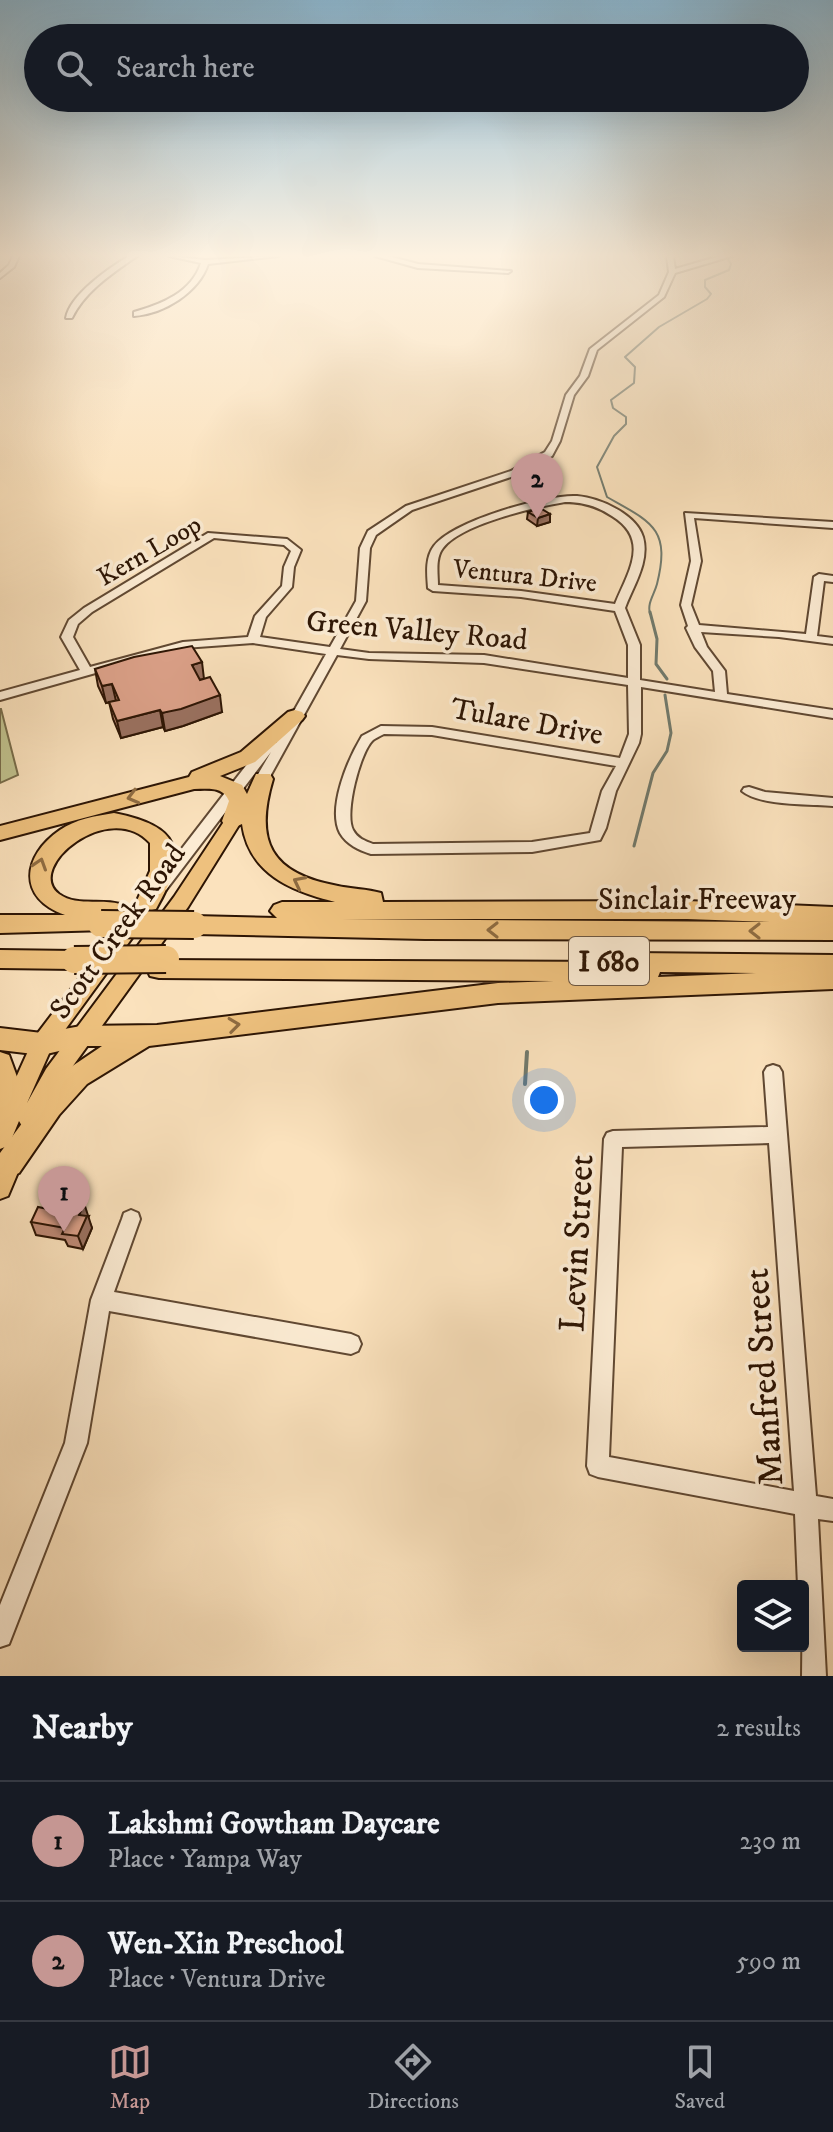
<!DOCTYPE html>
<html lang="en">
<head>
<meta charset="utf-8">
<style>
  :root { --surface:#171b24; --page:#242831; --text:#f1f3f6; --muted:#9ea1a6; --line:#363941; --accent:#c59692 }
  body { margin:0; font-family:"IM FELL DW Pica",serif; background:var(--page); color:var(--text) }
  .controls { position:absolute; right:24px; bottom:24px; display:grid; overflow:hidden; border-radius:8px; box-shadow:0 8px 32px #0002 }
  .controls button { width:72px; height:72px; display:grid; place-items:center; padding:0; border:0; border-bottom:2px solid var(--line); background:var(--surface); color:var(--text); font:40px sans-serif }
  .you { position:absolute; left:544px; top:1100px; width:28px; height:28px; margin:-20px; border:6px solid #fff; border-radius:50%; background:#1a73e8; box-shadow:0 0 0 12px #1a73e833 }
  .badge { display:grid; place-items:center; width:52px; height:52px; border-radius:50%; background:var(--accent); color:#111; font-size:26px; font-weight:700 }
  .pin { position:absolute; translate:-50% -66px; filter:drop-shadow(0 2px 4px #0008) }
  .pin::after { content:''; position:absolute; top:42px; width:28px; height:24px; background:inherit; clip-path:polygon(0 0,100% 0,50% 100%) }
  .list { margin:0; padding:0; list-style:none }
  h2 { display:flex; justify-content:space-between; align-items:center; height:104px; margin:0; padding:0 32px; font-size:34px }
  h2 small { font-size:26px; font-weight:400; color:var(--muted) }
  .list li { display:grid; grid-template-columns:52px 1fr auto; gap:24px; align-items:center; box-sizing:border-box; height:120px; padding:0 32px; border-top:2px solid var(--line) }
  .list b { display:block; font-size:30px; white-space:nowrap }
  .list p { margin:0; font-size:26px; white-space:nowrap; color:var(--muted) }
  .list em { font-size:26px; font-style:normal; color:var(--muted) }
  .icon { flex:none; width:44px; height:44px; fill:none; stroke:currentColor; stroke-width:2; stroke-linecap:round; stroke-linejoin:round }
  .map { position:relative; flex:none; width:833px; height:1676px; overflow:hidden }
  .search { position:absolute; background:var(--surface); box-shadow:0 8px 32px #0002; left:24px; right:24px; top:24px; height:88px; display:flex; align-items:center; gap:20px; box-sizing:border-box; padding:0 28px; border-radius:44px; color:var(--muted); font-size:30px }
  .sheet { height:344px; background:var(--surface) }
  nav { display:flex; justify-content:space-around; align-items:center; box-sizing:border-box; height:112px; border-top:2px solid var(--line); background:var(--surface); font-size:22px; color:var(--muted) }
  nav a { display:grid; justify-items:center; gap:4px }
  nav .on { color:var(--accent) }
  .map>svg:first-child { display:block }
</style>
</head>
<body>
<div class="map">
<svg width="833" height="1676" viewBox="0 0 833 1676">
  <rect width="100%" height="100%" fill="#fbe2bd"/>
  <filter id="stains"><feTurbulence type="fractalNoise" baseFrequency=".0025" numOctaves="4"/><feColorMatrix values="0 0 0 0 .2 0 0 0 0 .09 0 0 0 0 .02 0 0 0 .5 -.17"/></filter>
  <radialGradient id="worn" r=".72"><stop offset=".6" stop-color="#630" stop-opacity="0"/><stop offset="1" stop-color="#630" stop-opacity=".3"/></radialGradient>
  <polygon fill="#c1c38f" stroke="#776c4a" stroke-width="2" points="1,709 18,775 0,783 0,709"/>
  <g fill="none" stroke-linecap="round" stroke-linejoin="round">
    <path stroke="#717a6d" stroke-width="2" d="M650,614c-3,-11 4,-19 7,-30 14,-56 -6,-62 -50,-87l-10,-30 17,-31 12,-12v-7l-13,-9 -2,-8 23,-17 1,-16 -10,-10 34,-30 48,-28 4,-5 -6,-7v-7l24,-10 2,-6 -3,-5"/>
    <g stroke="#717a6d" stroke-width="3">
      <polyline points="650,612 657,639 656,664 667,679"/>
      <polyline points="634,846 653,773 667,751 671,733 665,695"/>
    </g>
    <polyline stroke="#717a6d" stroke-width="4" points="525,1084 527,1052"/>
    <defs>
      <g id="minor">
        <polygon points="13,256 19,256 14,267 0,278 0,273 9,265"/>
        <path d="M129,256h8c-24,17 -52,35 -65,62h-6c4,-23 43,-50 63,-62z"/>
        <path d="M169,256l36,4 74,-4 -71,8c-9,28 -44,50 -74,52v-4c28,-8 58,-20 67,-49z"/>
        <polygon points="375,256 388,256 418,264 511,271 508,273 418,268"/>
        <path d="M667,256h6l2,13 45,-13h12l-57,17 -11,24 -67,53 -9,26 -14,19 -14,46 -8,15 -35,19 -105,35 -36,25 -6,13 -4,53 -26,48 29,4 115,2 144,23v-33l-13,-34 -94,-14 -88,-6 -5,-3c-1,-14 -3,-30 6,-42 19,-25 112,-52 143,-50 23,2 59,18 66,41 7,25 -10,49 -18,71l15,37v35l75,12 -2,-21 -18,-24 -9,-19 2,-2 -7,-21 10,-44 -6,-48 148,9v6l-139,-10 7,43 -10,44 8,20 107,9 8,-57 5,-3 14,2v6l-9,-1 -7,55 16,2v6l-54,-7 -78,-5 6,15 18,24 2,23 106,16v8l-192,-31v47l-2,9 -23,48 -10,37 -6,12 -68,12 -161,2c-12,-4 -24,-9 -31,-21 -13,-25 8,-74 22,-97l19,-10 51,1 188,31 9,-24 -1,-49 -144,-22 -115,-4 -32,-4 -75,136 -5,1 -7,-4 21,-36 -105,138h-10l-2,-4 2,-4 109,-141 5,-1 6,3 50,-89 -73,-11 -69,5 -184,52v-8l80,-22 -19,-33 8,-17 15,-12 124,-75 79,6 14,11 -7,17 -2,20 -26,30 -6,20 70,10 26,-46 4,-53 8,-17 38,-25 105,-35 34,-19 7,-11 14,-46 14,-19 10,-27 69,-54 10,-23zM565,502c18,0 32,4 47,14 39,24 16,56 3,88l-94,-13 -83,-6c0,-11 -3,-27 5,-37 18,-24 92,-41 122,-46zM214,538l70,7 7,6 -7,16 -2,19 -27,30 -7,21 -65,5 -93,25 -17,-30 5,-13 14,-12zM384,734l48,1 184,31 -14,25 -12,42 -58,9 -159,2c-8,-3 -16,-6 -20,-14 -9,-16 7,-78 20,-90 3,-2 7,-4 11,-6z"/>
        <path d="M749,787l16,5 68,6v8c-24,-2 -73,0 -91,-15l2,-3z"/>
        <path d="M773,1065l6,2 3,5 34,424 17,3v22l-15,-2 8,157h-24l1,-90h-5l-3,-72 -197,-37 -8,-3 -3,-8 17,-327 3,-6 6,-2 155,-4 -4,-55 3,-5zM769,1143l25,348 -185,-34 13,-310z"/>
        <polygon points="131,1210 138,1213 140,1219 114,1292 351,1334 358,1337 361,1344 358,1351 351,1354 109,1311 87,1443 9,1644 0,1647 0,1605 65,1443 91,1300 122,1219 124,1213"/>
      </g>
      <polygon id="major" points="233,815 239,817 242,821 239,825 188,907 62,1081 38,1126 30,1129 22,1126 19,1121 9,1145 14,1143 22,1146 26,1153 8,1196 0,1199 0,1159 5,1147 0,1149 0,1113 34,1038 129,913 143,913 146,918 143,923 51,1049 27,1103 46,1069 174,897 227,817"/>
      <g id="highway">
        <path d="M295,710l7,2 3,4 -3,4 -47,42 -35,14 22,9 5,9 9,-20h14l3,5c-19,63 -2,95 65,107 14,3 29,3 43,7l2,9 304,-1 146,6v33l-408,-1 -231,-5 -8,-3 -4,-6 4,-6 8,-3 83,2 -7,-7 4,-6 8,-3h53c-44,-11 -86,-28 -93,-78l-9,4 -8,-2 -3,-5 7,-20c-6,-15 -21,-12 -35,-12l-194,51v-14l189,-49 3,-5 49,-20 47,-40zM342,919h345l83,3z"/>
        <path d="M114,813c65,13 76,37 42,96l-8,2 -8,-2 -4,-6 14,-32v-28c-40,-45 -126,24 -91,51 18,13 42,4 61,10l4,6 -4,6 -12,3 3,5 -4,6 -107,3v-18h65c-48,-17 -43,-59 -5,-85 16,-11 35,-14 54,-17z"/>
        <polygon points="0,950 74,951 83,953 86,960 83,967 74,969 0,968"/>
        <path d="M631,953l202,2v34l-335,14 -349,43 -62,38 -28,31 -40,58 -10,4 -9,-4v-20l40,-54 28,-30 34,-23h-21l-39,9 -42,-5v-22l42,5 39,-7 76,-1 341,-42 56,-2 -395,-3 -9,-2 -3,-7 3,-7 9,-2 460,2 3,-7zM660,972l96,1 -98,4z"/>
        <polygon points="0,1052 9,1055 20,1085 10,1121 0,1125"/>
      </g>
    </defs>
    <use href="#minor" stroke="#604832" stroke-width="4"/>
    <use href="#major" stroke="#2d1504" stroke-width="4"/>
    <use href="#highway" stroke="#2d1504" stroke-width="4"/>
    <use href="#minor" fill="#fcecd4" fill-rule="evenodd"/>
    <use href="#major" fill="#eec17e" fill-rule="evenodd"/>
    <use href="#highway" fill="#eec17e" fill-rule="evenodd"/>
    <defs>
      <g id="highway-bridge">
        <polyline points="101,924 194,925"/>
        <polyline points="74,960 166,959"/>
      </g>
    </defs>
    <use href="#highway-bridge" stroke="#2d1504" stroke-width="30" stroke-linecap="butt"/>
    <use href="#highway-bridge" stroke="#eec17e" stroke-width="26"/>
  </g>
  <g fill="#bd8a76" stroke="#2d1504" stroke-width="2">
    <polygon points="528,512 550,514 550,522 537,526 527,519"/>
    <polygon points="95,669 204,679 222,712 183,726 165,731 163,727 121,738 113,719 109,702 106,703 98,686"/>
    <polygon points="89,1216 88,1218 92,1228 83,1249 68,1246 65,1240 36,1235 31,1222"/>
  </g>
  <g fill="#9a7160" stroke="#2d1504" stroke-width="2">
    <polygon points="550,514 550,522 537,526 538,518"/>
    <polygon points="202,662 204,679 195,681 192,665"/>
    <polygon points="112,684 116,701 106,703 102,686"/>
    <polygon points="220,695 222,712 183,726 165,731 162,713"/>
    <polygon points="160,710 163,727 121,738 117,721"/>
    <polygon points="84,1203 92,1228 83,1249 78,1236 79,1215"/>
  </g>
  <g fill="#dca189" stroke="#2d1504" stroke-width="2">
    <polygon points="540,508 550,514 538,518 528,512"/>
    <polygon points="192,646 202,662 192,665 200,680 210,677 220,695 181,709 162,713 160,710 117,721 109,702 119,700 112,684 102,686 95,669 134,657"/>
    <polygon points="53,1198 84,1203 79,1215 87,1216 78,1236 62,1234 65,1228 31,1222 38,1207 48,1209"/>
  </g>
  <defs><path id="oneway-chevron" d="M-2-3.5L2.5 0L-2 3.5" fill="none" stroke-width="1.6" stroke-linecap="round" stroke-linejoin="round" transform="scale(2)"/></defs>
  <g stroke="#8e6b41">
    <use href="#oneway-chevron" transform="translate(133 797) rotate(165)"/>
    <use href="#oneway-chevron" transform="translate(40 864) rotate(-72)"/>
    <use href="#oneway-chevron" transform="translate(299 882) rotate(-153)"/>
    <use href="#oneway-chevron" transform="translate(493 930) rotate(-180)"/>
    <use href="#oneway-chevron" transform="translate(755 931) rotate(-180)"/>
    <use href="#oneway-chevron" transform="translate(234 1025) rotate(-7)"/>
  </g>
  <linearGradient id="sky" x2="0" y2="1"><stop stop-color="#8bb8d3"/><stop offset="0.52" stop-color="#fdf2e1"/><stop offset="1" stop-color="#fdf2e1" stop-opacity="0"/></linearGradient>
  <rect width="833" height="491" fill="url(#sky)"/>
  <g text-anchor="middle" stroke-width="7" stroke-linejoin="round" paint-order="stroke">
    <g font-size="26" fill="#2d1504" stroke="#fcecd4">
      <text transform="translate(149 550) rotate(-30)" y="9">Kern Loop</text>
      <text transform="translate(525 575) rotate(6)" y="9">Ventura Drive</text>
    </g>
    <rect fill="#fcecd4" stroke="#6b5642" stroke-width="2" x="569" y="937" width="80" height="48" rx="6"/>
    <g font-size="28" font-weight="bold" fill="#2d1504">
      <text x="609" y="971">I 680</text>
    </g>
    <g font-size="30" fill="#2d1504" stroke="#fcecd4">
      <text transform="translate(417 630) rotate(5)" y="10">Green Valley Road</text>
      <text transform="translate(527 721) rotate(10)" y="10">Tulare Drive</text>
      <text x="697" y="909">Sinclair Freeway</text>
      <text transform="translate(117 931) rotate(-54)" y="10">Scott Creek Road</text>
    </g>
    <g font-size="36" fill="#2d1504" stroke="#fcecd4">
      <text transform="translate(575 1243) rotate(-87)" y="13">Levin Street</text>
      <text transform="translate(762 1377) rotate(-94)" y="13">Manfred Street</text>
    </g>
  </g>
  <rect width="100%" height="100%" filter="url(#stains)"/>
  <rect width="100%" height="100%" fill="url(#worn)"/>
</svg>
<div class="controls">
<button><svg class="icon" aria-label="layers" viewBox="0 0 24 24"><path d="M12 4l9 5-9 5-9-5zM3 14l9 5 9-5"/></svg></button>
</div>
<div class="you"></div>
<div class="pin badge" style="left:64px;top:1232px">1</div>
<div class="pin badge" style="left:537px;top:519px">2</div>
<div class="search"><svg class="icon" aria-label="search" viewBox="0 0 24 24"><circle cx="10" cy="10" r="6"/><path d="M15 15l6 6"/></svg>Search here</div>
</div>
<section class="sheet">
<h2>Nearby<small>2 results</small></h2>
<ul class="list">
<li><span class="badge">1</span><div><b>Lakshmi Gowtham Daycare</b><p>Place · Yampa Way</p></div><em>230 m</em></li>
<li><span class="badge">2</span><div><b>Wen-Xin Preschool</b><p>Place · Ventura Drive</p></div><em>590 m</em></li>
</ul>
</section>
<nav>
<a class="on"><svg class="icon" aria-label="map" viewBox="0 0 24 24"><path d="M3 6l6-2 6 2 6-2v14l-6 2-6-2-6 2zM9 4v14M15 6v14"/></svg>Map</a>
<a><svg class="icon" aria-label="directions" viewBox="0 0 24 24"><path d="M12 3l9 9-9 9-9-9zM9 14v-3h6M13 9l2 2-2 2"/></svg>Directions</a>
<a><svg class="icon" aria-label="saved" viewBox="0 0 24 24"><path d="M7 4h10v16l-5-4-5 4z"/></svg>Saved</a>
</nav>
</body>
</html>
